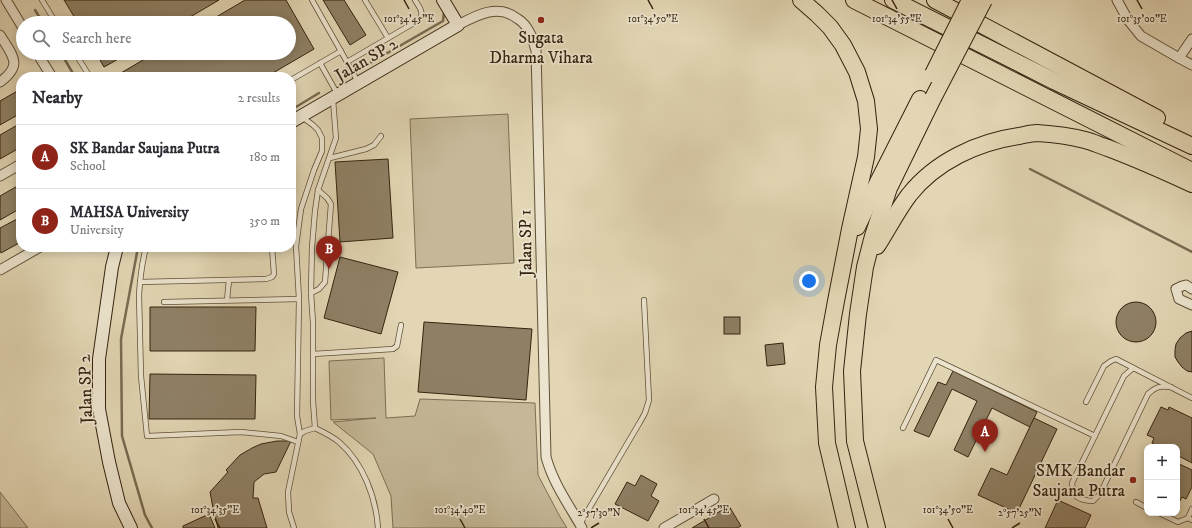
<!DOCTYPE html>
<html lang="en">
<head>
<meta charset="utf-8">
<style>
  :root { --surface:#fff; --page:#f7f7f7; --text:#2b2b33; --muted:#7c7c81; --line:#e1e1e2; --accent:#8f2418 }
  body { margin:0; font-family:"IM FELL DW Pica",serif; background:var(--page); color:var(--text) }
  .controls { position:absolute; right:12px; bottom:12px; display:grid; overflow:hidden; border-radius:8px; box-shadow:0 2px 10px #0003 }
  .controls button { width:36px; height:36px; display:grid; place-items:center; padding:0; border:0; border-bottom:1px solid var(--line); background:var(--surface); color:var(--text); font:20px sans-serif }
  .you { position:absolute; left:809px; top:281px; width:14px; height:14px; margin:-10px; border:3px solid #fff; border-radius:50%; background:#1a73e8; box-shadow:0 0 0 6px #1a73e833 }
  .badge { display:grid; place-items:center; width:26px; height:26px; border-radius:50%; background:var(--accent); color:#fff; font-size:13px; font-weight:700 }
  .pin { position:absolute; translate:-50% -33px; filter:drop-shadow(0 1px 2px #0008) }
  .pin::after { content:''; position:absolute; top:21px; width:14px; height:12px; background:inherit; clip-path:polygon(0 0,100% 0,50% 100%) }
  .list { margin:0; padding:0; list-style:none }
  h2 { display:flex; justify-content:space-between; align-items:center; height:52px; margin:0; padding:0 16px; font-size:17px }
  h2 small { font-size:13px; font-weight:400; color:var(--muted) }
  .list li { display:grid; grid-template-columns:26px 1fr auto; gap:12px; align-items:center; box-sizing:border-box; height:64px; padding:0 16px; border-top:1px solid var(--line) }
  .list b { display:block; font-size:15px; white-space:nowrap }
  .list p { margin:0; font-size:13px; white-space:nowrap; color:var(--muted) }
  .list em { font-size:13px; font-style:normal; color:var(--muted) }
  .icon { flex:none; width:22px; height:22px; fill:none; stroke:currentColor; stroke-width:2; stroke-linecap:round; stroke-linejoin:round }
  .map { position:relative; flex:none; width:1192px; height:528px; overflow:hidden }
  .search { position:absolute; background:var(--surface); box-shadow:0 2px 10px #0003; left:16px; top:16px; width:280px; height:44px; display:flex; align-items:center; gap:10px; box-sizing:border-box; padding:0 14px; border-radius:22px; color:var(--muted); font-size:15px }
  .panel { position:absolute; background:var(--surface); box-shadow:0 2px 10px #0003; left:16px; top:72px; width:280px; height:180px; border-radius:16px }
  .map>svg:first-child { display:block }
</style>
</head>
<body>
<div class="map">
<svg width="1192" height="528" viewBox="0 0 1192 528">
  <rect width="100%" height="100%" fill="#e2d6b4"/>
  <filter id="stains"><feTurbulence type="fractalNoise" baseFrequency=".005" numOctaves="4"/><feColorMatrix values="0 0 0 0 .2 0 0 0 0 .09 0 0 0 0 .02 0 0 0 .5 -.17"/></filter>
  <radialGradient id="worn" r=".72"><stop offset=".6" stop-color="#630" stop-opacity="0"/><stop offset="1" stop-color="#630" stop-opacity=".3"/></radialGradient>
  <g fill="#c5b898" stroke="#7d6e54">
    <polygon points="508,114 514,263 416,268 410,119"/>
    <polygon points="384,358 386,418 415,416 420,399 535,403 538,475 559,515 567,528 393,528 391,496 373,454 333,422 376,418 331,420 329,361"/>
    <polygon points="0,492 28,528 0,528"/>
  </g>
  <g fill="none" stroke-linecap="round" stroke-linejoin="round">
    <g stroke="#796a50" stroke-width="2.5">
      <polyline points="35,10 43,23"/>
      <polyline points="61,53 75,77"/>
      <polyline points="363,67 443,21 444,12"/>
      <polyline points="291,110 319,93"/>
      <polyline points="1030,169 1192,252"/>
      <polyline points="138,247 121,339 122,436 145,515 152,528"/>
    </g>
  </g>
  <g fill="#8f8065" stroke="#35230f">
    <polygon points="64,0 219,0 180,23 78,23"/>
    <polygon points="245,0 286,0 314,49 266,77 114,77 155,53 289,53 289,23 206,23"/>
    <polygon points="323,0 344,0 366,35 350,45"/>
    <polygon points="96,53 129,53 104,67"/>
    <polygon points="21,89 21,113 0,125 0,101"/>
    <polygon points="21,123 21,147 0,159 0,135"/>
    <polygon points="388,159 393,238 340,242 335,162"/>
    <polygon points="21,184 21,208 0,220 0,196"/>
    <polygon points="21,217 21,242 1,253 0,251 0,228"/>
    <polygon points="340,257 398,272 381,334 324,318"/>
    <circle cx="1136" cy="322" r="20"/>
    <polygon points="150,307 256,307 255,351 150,351"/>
    <rect x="724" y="317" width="16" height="17"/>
    <polygon points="424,322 532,329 526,400 418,392"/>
    <polygon points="1192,331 1192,372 1187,371 1182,367 1178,362 1175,357 1175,350 1176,344 1180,338 1186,333"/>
    <polygon points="783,343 785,364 767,366 765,345"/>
    <polygon points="953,371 1037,412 1030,427 992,408 968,457 954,450 977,401 952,389 929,437 914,431 938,382 946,385"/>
    <polygon points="150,374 256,375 255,419 149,419"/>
    <polygon points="1161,407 1168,410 1169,407 1192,418 1192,463 1177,455 1177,447 1160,447 1152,443 1154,438 1147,435"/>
    <polygon points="1034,418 1057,429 1017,513 978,495 991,468 1007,475"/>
    <polygon points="277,441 291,441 276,472 264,474 254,482 253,498 258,498 267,528 218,528 213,508 210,492 228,472 226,470 240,455 252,448 261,444"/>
    <polygon points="1177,463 1192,470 1192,487 1186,499 1182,497 1177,506"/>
    <polygon points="641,475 657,484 651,496 659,501 648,521 615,504 627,482 635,486"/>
    <polygon points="1058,500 1091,515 1085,528 1045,528"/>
    <polygon points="729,506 741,526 737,528 692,528"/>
    <polygon points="209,514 215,528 183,528 183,526"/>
  </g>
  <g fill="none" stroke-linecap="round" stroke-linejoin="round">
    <defs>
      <g id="lane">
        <polyline points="42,0 56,23"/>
        <polyline points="312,0 347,62"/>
        <polyline points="365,0 388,38"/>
        <polyline points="75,53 90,77"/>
        <polyline points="320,63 338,95"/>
        <polyline points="291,80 341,51"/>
        <path d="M358,82l-11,-20 72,-42c6,-7 0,-13 -4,-20"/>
        <polyline points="330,158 366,149 374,145 381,136"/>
        <path d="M146,247c-4,16 -6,32 -7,48l2,81 6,60 94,-4 40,4 17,6"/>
        <polyline points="140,282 266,279 272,277 274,274 272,247"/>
        <polyline points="311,293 319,289 325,282 331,204 327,198 318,190"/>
        <polyline points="227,300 229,280"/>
        <polyline points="164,302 299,299"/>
        <polyline points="313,354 393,349 397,346 401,325"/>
        <path d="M1133,368l-9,8 -52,107c1,14 6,17 21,18l7,-7 48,-100c9,-8 12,-8 23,-7"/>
        <polyline points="1086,402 1104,366 1111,361 1116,359 1192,398"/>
        <polyline points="315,428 313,401 313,323 311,293 312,247 315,211 318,190 336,138 333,100"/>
        <polyline points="903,428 936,360 1095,436"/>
        <path d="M300,434l5,-3 10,-3c8,4 17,8 24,14 24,21 37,55 39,86"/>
        <polyline points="1136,502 1147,508"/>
        <polyline points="1192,509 1188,518 1192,520"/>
        <polyline points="1159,513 1178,522 1188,518"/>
        <polyline points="580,524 640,422 645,413 649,400 644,300"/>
        <polyline points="294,528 289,512 288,492 300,434 297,416 299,299 296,246 301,209 314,170 322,151 322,138 318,130 313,125 302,117"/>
      </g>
      <g id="street">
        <polyline points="6,0 23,28"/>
        <polyline points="1117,0 1128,20 1141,36 1179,58 1192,65"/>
        <path d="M458,25c19,-10 40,-22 60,-6 5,3 9,8 12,14 3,5 4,12 6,17l10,407c7,26 23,48 36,71"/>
        <path d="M0,35c12,20 24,30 0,47"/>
        <polyline points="37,53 52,77"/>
        <polyline points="1179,58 1192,39"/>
        <polyline points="0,176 21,164"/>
        <polyline points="0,270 40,247"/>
        <polyline points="1192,289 1186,285 1182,286 1176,289 1179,299 1192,305"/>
        <polyline points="664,528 714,499"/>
      </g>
      <g id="secondary">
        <polyline points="291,122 458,25 443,0"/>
        <polyline points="117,247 112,267 99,359 99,409 109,462 119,503 131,528"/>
      </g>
      <g id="highway">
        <polyline points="801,0 817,14 830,27 843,45 857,72 866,101 869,129 866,157 850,229 836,301 828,345 824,387 827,443 847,528"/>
        <polyline points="854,0 1192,171"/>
        <polyline points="893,0 1054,81 1192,146"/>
        <polyline points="935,0 1157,118"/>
        <polyline points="857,227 879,180 920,99"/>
        <path d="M877,246c11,-17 20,-35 32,-51 27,-34 69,-53 110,-59 6,-1 12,-3 18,-3 16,1 33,3 48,7 8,2 16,6 23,8 29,11 56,23 84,36"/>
        <polyline points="877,528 855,441 852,371 858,314 865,267 873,236 889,188 933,98"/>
      </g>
    </defs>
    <use href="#lane" stroke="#605038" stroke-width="6"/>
    <use href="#street" stroke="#605038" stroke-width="11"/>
    <use href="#secondary" stroke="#35230f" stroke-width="14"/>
    <use href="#highway" stroke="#35230f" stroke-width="18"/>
    <use href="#lane" stroke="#ece4ce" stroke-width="4.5"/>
    <use href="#street" stroke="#ece4ce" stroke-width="9"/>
    <use href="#secondary" stroke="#ece4ce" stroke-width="12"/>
    <use href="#highway" stroke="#e2d6b4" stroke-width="16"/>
    <defs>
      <g id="highway-bridge">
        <polyline points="933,74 970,0"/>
        <polyline points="933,98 984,0"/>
      </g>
    </defs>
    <use href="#highway-bridge" stroke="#35230f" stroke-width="18" stroke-linecap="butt"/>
    <use href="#highway-bridge" stroke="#e2d6b4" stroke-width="16"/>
  </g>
  <path fill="none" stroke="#35230f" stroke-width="1.5" d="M404,0l5,9M648,0l5,9M892,0l5,9M1137,0l5,9M215,519l5,9M460,519l5,9M704,519l5,9M948,519l5,9M591,528l8,-5M1012,528l8,-5"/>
  <g fill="#8f2418" stroke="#ece4ce" stroke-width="1.5">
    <circle cx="541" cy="20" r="4"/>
    <circle cx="1133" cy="480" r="4"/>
  </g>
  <g text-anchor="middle" stroke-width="3.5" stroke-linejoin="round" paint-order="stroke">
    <g font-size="17" fill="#35230f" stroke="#ece4ce">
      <text x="541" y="43">Sugata<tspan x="541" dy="20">Dharma Vihara</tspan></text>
      <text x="1125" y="476" text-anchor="end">SMK Bandar<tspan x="1125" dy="20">Saujana Putra</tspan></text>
    </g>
    <g font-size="17" fill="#35230f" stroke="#ece4ce">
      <text transform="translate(366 59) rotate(-30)" y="6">Jalan SP 2</text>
      <text transform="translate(525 243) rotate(-91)" y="6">Jalan SP 1</text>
      <text transform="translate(85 389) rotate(-92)" y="6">Jalan SP 2</text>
    </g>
  </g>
  <g font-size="10" text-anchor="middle" fill="#35230f" stroke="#ece4ce" stroke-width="3.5" stroke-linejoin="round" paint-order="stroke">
    <text x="409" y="22">101°34'45"E</text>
    <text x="653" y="22">101°34'50"E</text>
    <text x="897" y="22">101°34'55"E</text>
    <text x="1142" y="22">101°35'00"E</text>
    <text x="215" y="513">101°34'35"E</text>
    <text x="460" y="513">101°34'40"E</text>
    <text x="704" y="513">101°34'45"E</text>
    <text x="948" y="513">101°34'50"E</text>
    <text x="599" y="516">2°57'30"N</text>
    <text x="1020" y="516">2°57'25"N</text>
  </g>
  <rect width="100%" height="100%" filter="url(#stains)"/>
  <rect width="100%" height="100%" fill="url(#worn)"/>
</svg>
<div class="controls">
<button>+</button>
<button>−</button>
</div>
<div class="you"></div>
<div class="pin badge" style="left:985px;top:452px">A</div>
<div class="pin badge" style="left:329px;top:269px">B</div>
<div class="search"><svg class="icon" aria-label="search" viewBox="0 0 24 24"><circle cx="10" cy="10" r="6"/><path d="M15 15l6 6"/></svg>Search here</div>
<section class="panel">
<h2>Nearby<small>2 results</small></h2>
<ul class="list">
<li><span class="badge">A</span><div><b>SK Bandar Saujana Putra</b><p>School</p></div><em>180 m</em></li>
<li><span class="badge">B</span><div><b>MAHSA University</b><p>University</p></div><em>350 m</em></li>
</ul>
</section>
</div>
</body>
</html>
